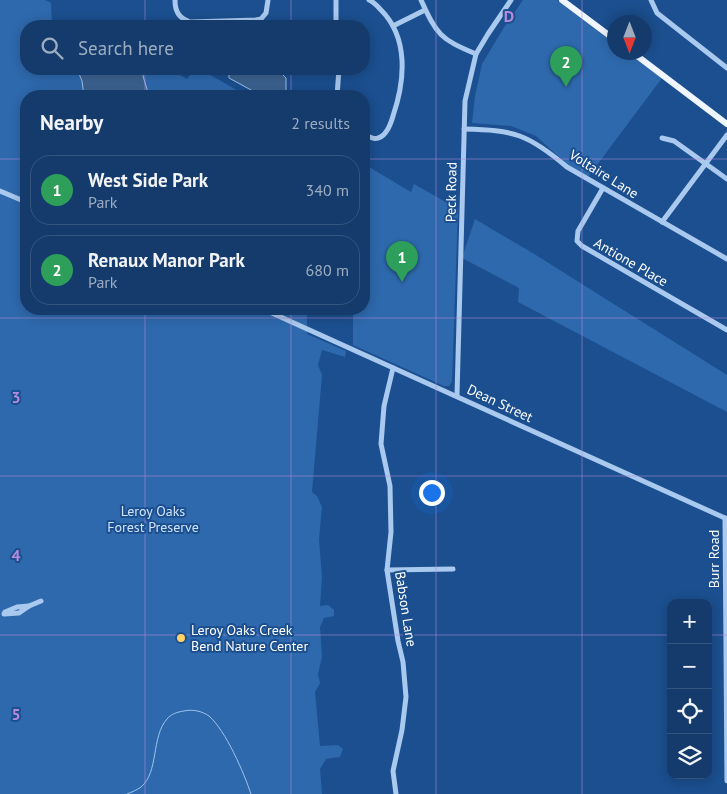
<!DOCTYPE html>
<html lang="en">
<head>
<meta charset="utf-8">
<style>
  :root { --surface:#143b6b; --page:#1d4271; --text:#f1f3f6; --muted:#9dadc1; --line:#33557e; --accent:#90b9f0 }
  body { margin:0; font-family:"PT Sans",sans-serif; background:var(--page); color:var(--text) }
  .controls { position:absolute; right:15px; bottom:15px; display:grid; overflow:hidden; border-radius:10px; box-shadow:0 2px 12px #0003 }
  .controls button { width:45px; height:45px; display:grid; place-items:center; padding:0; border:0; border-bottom:1px solid var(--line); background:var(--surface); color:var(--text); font:25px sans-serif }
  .compass { position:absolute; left:607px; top:15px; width:45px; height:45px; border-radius:50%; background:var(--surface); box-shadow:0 2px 12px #0003; rotate:180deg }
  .you { position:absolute; left:431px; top:492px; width:18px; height:18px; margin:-12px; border:4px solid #fff; border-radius:50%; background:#1a73e8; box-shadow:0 0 0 8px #1a73e833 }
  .badge { display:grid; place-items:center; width:32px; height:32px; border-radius:50%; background:var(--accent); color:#fff; font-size:16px; font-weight:700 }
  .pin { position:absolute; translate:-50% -41px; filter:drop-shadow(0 1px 2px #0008) }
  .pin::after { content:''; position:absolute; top:26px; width:18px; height:15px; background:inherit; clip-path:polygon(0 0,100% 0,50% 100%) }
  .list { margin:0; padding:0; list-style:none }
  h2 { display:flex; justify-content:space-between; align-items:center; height:65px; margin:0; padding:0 20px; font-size:21px }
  h2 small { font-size:16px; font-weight:400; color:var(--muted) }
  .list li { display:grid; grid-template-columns:32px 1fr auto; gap:15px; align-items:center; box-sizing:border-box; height:70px; margin:0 10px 10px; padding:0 10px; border:1px solid var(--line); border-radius:20px }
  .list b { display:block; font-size:19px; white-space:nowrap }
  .list p { margin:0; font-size:16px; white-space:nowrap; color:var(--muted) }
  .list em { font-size:16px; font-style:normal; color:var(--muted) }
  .icon { flex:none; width:28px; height:28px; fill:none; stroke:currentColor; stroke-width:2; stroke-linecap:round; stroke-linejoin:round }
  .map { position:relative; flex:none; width:727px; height:794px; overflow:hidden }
  .search { position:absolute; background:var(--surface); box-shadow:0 2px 12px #0003; left:20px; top:20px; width:350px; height:55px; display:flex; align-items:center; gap:12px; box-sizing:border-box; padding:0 18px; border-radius:20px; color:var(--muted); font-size:19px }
  .panel { position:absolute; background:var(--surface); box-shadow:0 2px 12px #0003; left:20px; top:90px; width:350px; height:225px; border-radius:20px }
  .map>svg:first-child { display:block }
</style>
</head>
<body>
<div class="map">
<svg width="727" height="794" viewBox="0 0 727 794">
  <rect width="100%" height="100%" fill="#1b4f8f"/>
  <g fill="#2e69ad">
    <polygon points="0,0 45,0 51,3 52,26 26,26 26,69 169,69 187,79 195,69 200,69 247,96 26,96 26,309 307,309 307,334 346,351 345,357 322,350 318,365 322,375 312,492 317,496 322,507 319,539 322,577 320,606 328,605 334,610 334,616 324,618 320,627 322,657 318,674 320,683 315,692 320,746 338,745 343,749 340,757 326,759 320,769 322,794 0,794"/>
    <polygon points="523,0 557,0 614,43 614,52 628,53 662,78 588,177 568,165 536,136 511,126 472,123 475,96 482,64 503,29"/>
    <polygon points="364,164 411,192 414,184 458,209 452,382 449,386 444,386 353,345 353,309 364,309"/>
    <polygon points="475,219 531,252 727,375 727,412 518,302 519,288 462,258"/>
  </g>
  <g fill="#3c6290" stroke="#9cc4f0">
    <polygon points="77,69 146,69 143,76 149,96 84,96 82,81"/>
    <polygon points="234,71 280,72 286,78 286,96 262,96 229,78 229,73"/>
  </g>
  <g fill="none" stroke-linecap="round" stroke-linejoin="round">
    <path stroke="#9cc4f0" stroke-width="1" d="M127,794c5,-2 10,-4 14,-7 18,-15 10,-50 26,-68 4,-5 10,-7 17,-8 8,-2 18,0 25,5 17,15 35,57 42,78"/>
    <g stroke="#a9c9ee" stroke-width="5">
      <path d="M175,0c0,12 4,18 15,22l66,-2 5,-1 5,-6 2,-13"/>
      <path d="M421,0c16,35 19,39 55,54"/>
      <polyline points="651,0 657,13 727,68"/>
      <polyline points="336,26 336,0"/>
      <polyline points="393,26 425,10"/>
      <polyline points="337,96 339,69"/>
      <path d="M464,129c50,1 64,5 103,38l160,92"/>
      <path d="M364,134c4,2 9,6 14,4 8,-2 13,-15 15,-22 12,-35 16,-78 -12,-106 -4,-4 -7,-8 -12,-10"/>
      <polyline points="662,138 674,141 727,179"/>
      <polyline points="603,188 578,231 577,241 582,246 727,330"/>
      <polyline points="0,191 26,202"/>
      <polyline points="662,222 727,135"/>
      <polyline points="263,309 727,519"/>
      <polyline points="393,368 384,406 381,444 390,486 391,532 387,570 398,641 403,662 406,697 402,730 393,771 396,794"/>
      <polyline points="457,395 465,101 476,54 488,34 511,0"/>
      <polyline points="725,518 727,781"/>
      <polyline points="387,570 453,569"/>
      <polyline points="5,612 17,607 29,606"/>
      <polyline points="4,614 19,613 29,606 41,601"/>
    </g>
    <g stroke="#f0f6ff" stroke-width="6">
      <polyline points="562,0 614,39"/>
      <polyline points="632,52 727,124"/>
    </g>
  </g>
  <path fill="none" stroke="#b68bdc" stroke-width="1" stroke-opacity="0.55" d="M145,0v26M291,0v26M436,0v794M582,0v794M145,69v27M291,69v27M0,159h26M364,159h363M145,309v485M291,309v485M0,318h727M0,476h727M0,635h671M708,635h19"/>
  <circle fill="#ffd166" stroke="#1b4f8f" stroke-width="2" cx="181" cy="638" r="5"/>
  <g text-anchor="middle" stroke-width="4" stroke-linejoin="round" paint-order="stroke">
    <g font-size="14" fill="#fff" stroke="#1b4f8f">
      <text transform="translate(604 174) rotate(32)" y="5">Voltaire Lane</text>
      <text transform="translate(451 192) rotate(-89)" y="5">Peck Road</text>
      <text transform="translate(631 262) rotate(30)" y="5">Antione Place</text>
      <text transform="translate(500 403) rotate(25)" y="5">Dean Street</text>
      <text transform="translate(714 559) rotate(-90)" y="5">Burr Road</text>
      <text transform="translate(406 609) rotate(81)" y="5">Babson Lane</text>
    </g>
    <g font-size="14" fill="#cfe3fa" stroke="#1b4f8f">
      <text x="153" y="516">Leroy Oaks<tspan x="153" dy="16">Forest Preserve</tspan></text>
    </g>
    <g font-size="14" fill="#fff" stroke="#1b4f8f" text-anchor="start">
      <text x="191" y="635">Leroy Oaks Creek<tspan x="191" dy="16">Bend Nature Center</tspan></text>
    </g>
  </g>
  <g font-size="16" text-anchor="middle" font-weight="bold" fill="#b68bdc" stroke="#1b4f8f" stroke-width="4" stroke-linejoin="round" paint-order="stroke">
    <text x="509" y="22">D</text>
    <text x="16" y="403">3</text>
    <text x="16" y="561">4</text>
    <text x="16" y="720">5</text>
  </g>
</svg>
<div class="controls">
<button>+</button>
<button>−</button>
<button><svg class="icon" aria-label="locate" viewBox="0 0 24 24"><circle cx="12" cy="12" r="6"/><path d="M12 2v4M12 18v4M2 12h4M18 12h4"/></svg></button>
<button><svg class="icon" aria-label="layers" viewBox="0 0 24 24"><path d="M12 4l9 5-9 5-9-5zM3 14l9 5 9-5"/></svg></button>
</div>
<svg class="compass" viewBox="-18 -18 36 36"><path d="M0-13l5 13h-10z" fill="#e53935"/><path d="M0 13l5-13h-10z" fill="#9dadc1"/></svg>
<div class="you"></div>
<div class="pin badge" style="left:402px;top:282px;background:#2e9e5b">1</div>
<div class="pin badge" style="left:566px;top:87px;background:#2e9e5b">2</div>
<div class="search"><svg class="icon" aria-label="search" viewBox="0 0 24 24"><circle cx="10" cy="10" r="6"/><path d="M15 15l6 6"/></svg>Search here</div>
<section class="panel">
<h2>Nearby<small>2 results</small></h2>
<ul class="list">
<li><span class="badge" style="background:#2e9e5b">1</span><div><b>West Side Park</b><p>Park</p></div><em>340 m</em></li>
<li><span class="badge" style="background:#2e9e5b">2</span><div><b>Renaux Manor Park</b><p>Park</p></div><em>680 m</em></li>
</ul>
</section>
</div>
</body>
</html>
